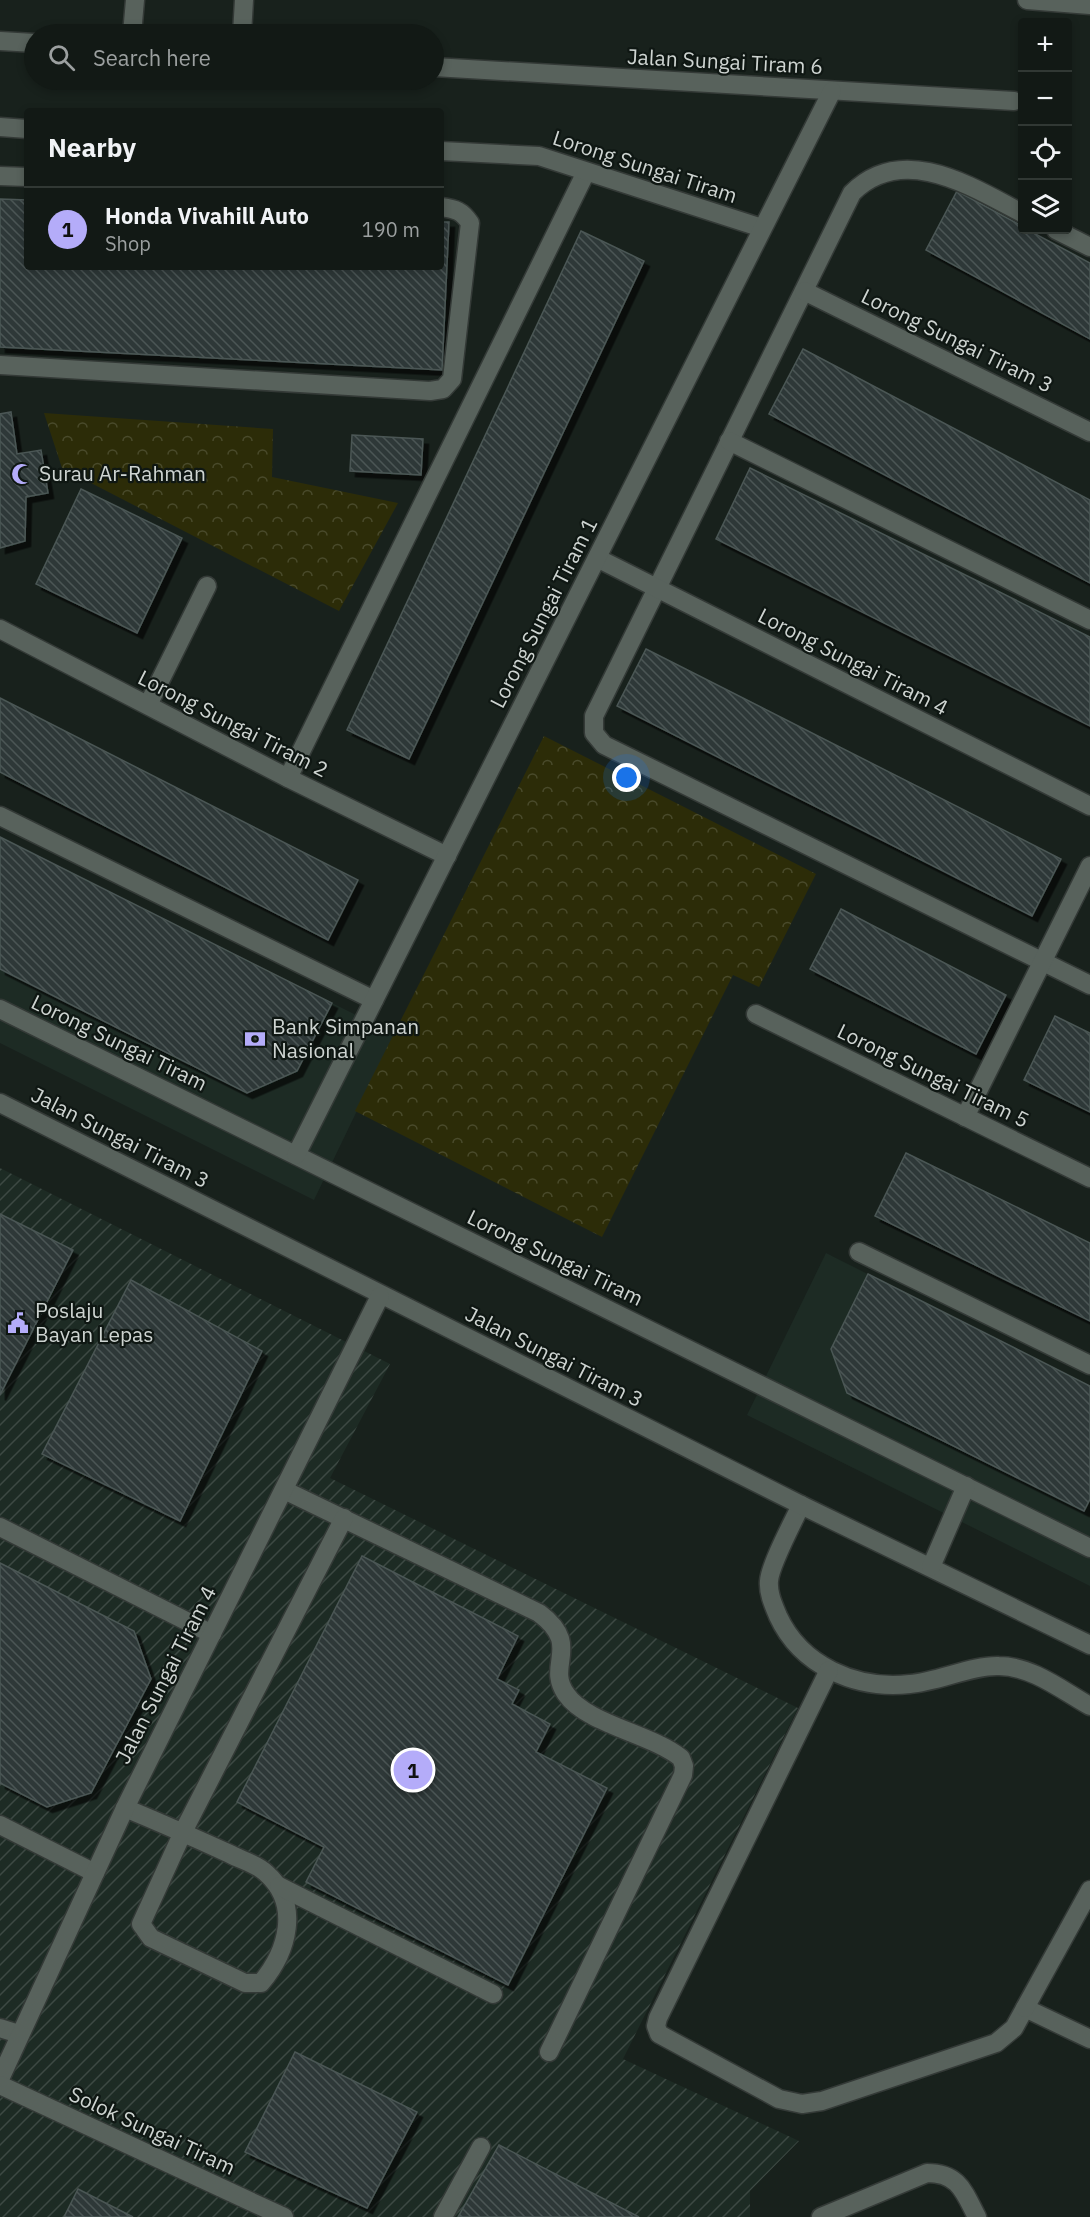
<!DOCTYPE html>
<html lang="en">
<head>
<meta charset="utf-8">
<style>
  :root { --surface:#121915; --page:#1f2622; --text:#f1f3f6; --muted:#9ca0a0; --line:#313834; --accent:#b4acf9 }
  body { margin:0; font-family:"IBM Plex Sans",sans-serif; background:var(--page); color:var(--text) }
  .controls { position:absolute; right:18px; top:18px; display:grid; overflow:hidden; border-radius:6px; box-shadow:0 3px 9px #0003 }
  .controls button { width:54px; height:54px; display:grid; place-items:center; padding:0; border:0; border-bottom:2px solid var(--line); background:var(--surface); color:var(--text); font:30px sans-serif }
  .you { position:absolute; left:627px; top:778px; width:21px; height:21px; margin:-15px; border:4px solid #fff; border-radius:50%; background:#1a73e8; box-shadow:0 0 0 9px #1a73e833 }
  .badge { display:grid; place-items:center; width:39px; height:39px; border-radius:50%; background:var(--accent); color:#111; font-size:20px; font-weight:700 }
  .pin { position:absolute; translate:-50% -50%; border:3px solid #fff; box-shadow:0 2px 6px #0006 }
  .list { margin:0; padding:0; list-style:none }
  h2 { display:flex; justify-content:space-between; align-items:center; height:78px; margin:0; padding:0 24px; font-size:26px }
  h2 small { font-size:20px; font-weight:400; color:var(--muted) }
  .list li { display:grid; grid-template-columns:39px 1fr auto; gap:18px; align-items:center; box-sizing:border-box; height:84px; padding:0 24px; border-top:2px solid var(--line) }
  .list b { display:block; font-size:22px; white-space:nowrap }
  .list p { margin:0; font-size:20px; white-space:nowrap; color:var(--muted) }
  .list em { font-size:20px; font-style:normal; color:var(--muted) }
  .icon { flex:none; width:33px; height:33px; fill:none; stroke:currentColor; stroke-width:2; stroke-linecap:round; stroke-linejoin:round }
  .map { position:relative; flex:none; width:1090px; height:2217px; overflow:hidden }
  .search { position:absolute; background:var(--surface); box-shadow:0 3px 9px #0003; left:24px; top:24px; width:420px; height:66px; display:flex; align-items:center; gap:15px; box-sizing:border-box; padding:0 21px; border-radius:33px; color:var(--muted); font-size:22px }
  .panel { position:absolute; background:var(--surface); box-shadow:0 3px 9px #0003; left:24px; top:108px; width:420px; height:162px; border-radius:6px }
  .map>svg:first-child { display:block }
</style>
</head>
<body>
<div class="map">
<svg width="1090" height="2217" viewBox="0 0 1090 2217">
  <defs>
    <pattern id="industrial-furrows" width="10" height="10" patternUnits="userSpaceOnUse" patternTransform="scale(1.5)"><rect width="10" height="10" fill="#1d2b24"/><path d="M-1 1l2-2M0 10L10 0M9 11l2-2" fill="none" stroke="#3d4943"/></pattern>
    <pattern id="park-crowns" width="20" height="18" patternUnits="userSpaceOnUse" patternTransform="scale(1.5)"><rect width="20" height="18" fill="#2c2c08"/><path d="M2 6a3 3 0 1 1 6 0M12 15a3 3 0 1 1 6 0" fill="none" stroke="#494a2b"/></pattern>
    <pattern id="building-back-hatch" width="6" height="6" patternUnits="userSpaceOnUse" patternTransform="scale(1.5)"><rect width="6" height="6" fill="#2e3938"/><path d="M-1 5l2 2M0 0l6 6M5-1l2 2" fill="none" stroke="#4b5554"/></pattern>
    <filter id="shadow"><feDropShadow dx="5.5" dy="5.5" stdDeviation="0" flood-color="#0009"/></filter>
  </defs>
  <rect width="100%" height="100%" fill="#18211c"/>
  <g fill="#1d2b24">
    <polygon points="0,837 394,1034 314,1200 0,1043"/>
    <polygon points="826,1253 1090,1386 1090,1586 747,1415"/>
  </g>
  <polygon fill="url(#industrial-furrows)" points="0,1168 390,1364 330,1478 798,1708 623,2059 799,2141 750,2191 750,2217 0,2217"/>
  <g fill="url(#park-crowns)">
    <polygon points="44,413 273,429 272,477 398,503 339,611 62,468"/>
    <polygon points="544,736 816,874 759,987 733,975 602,1237 355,1111"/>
  </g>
  <g fill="url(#building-back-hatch)" stroke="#4b5755" stroke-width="1.5" filter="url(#shadow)">
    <polygon points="957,191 1022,226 1022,230 1028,230 1090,263 1090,339 926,250"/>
    <polygon points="0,199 27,200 27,267 441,267 441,222 449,222 442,370 0,347"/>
    <polygon points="581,231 644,261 409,759 347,730"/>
    <polygon points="803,349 1090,500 1090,583 769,414"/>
    <polygon points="11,412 17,454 41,450 48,493 26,497 25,541 0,548 0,414"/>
    <polygon points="352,435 423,439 421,475 350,471"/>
    <polygon points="750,468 1090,637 1090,726 716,539"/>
    <polygon points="81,489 182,538 137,633 36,584"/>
    <polygon points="646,649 1061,859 1032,916 617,706"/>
    <polygon points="0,698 358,880 328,940 0,772"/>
    <polygon points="0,837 332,1003 297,1071 247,1093 0,969"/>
    <polygon points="841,909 1006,995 976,1054 810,969"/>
    <polygon points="1055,1016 1090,1033 1090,1112 1024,1080"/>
    <polygon points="906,1153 1090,1243 1090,1321 875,1216"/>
    <polygon points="0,1214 73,1250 0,1395"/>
    <polygon points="868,1274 1090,1386 1090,1499 1084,1511 847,1393 831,1349"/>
    <polygon points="131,1280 262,1351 180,1521 42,1454"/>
    <polygon points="362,1556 518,1636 497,1679 519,1690 512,1704 550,1724 536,1752 607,1788 508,1985 306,1882 324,1847 237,1802"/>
    <polygon points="0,1563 134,1631 151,1679 91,1793 47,1807 0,1783"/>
    <polygon points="295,2052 417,2112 367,2208 245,2152"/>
    <polygon points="499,2145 639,2217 458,2217"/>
    <polygon points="78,2189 133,2217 64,2217"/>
  </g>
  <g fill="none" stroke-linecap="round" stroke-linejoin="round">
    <defs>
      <g id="lane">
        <polyline points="1027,0 1090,5"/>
        <polyline points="132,34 135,0"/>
        <polyline points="242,34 244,0"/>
        <polyline points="0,176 27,177"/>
        <path d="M1022,213c-50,-26 -119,-71 -170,-20l-258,523v17l10,12 486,240"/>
        <polyline points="1056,230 1090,247"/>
        <path d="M0,365l430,26 13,-2 9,-10 18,-156c-8,-12 -14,-14 -29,-16"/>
        <polyline points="729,441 1090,620"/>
        <polyline points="148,705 207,586"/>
        <polyline points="288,778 586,172"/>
        <polyline points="0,816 374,1000"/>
        <polyline points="965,1117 1090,866"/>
        <polyline points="859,1252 1090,1365"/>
        <path d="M284,1490l255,123c44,33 6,51 27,81 20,30 86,40 115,64l3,8 -1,9 -134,277"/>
        <path d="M801,1505c-8,17 -31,60 -32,76 -1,12 4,23 9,35 23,50 78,74 132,68 27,-2 63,-19 89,-18 33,0 64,25 91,40"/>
        <polyline points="829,1670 658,2018 656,2026 659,2034 779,2099 802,2104 822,2101 996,2043 1014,2028 1025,2008 1090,2039"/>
        <path d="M125,1808c36,15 70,30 105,46 11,6 27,10 36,19 35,31 22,78 -5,110h-16l-94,-45 -10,-14 42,-92 161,-314"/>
        <polyline points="279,1886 493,1994"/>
        <polyline points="1025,2008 1090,1890"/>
        <polyline points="443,2217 481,2147"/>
        <path d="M821,2217l106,-44c32,0 37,19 50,44"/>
      </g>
      <g id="street">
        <polyline points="0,41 34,43"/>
        <polyline points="434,67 1014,101"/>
        <polyline points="0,127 27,129"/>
        <polyline points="441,151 539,156 762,228"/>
        <polyline points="804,291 1090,432"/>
        <polyline points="597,558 1090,806"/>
        <polyline points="0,629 288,778 447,856"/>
        <polyline points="0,1009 1090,1548"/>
        <polyline points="756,1014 1090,1178"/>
        <polyline points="0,1103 801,1505 1090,1645"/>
        <polyline points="296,1155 832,91"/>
        <polyline points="0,1527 212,1634"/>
        <polyline points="931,1567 966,1486"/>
        <polyline points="0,1825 95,1873"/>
        <polyline points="0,2028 19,2034"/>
        <polyline points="0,2079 125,1808 380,1296"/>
        <polyline points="0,2085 284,2217"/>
      </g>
    </defs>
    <use href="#lane" stroke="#343a37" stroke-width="21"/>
    <use href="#street" stroke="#343a37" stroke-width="21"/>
    <use href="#lane" stroke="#58625c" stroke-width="18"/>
    <use href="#street" stroke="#58625c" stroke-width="18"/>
  </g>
  <defs>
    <symbol id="mosque-bare" viewBox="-9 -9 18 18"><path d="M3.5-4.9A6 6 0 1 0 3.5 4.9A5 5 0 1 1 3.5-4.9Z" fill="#b4acf9" stroke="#0f1713" stroke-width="2.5" paint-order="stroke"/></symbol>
    <symbol id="bank-bare" viewBox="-9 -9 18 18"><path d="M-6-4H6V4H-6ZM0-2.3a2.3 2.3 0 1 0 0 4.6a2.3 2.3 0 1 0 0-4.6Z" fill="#b4acf9" stroke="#0f1713" stroke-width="2.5" paint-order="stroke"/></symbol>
    <symbol id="civic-bare" viewBox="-9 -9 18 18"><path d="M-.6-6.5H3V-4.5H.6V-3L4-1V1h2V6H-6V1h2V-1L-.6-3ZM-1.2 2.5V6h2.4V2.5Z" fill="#b4acf9" stroke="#0f1713" stroke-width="2.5" paint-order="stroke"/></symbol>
  </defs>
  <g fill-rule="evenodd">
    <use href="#mosque-bare" x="7" y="459" width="30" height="30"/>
    <use href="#bank-bare" x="240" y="1024" width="30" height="30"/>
    <use href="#civic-bare" x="3" y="1308" width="30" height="30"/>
  </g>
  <g text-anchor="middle" stroke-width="4.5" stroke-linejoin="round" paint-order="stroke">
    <g font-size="21" fill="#ced4d1" stroke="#0f1713">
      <text transform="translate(725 62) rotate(3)" y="7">Jalan Sungai Tiram 6</text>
      <text transform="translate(645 167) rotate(18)" y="7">Lorong Sungai Tiram</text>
      <text transform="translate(957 341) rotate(26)" y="7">Lorong Sungai Tiram 3</text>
      <text transform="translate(544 613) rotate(-63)" y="7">Lorong Sungai Tiram 1</text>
      <text transform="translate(853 662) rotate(27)" y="7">Lorong Sungai Tiram 4</text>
      <text transform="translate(233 724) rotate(27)" y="7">Lorong Sungai Tiram 2</text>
      <text transform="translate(119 1043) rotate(26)" y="7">Lorong Sungai Tiram</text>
      <text transform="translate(933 1076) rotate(26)" y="7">Lorong Sungai Tiram 5</text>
      <text transform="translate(120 1138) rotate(27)" y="7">Jalan Sungai Tiram 3</text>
      <text transform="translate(555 1258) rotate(26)" y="7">Lorong Sungai Tiram</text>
      <text transform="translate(554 1357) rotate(27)" y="7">Jalan Sungai Tiram 3</text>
      <text transform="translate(166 1675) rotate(-63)" y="7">Jalan Sungai Tiram 4</text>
      <text transform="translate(152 2131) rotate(25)" y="7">Solok Sungai Tiram</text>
    </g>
    <g font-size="21" fill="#ced4d1" stroke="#0f1713" text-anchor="start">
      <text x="39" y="481">Surau Ar-Rahman</text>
      <text x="272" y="1034">Bank Simpanan<tspan x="272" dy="24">Nasional</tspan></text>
      <text x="35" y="1318">Poslaju<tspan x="35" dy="24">Bayan Lepas</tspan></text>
    </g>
  </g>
</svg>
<div class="controls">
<button>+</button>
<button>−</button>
<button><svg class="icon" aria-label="locate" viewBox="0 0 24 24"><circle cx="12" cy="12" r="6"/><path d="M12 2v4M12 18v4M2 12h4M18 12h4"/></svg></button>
<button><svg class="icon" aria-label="layers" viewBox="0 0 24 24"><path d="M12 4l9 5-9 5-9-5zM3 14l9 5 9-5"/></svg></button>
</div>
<div class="you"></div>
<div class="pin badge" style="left:413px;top:1770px">1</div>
<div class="search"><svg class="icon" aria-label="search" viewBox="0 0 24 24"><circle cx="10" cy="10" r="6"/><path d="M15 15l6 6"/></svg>Search here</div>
<section class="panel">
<h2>Nearby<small></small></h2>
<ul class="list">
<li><span class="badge">1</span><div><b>Honda Vivahill Auto</b><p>Shop</p></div><em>190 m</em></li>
</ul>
</section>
</div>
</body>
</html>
